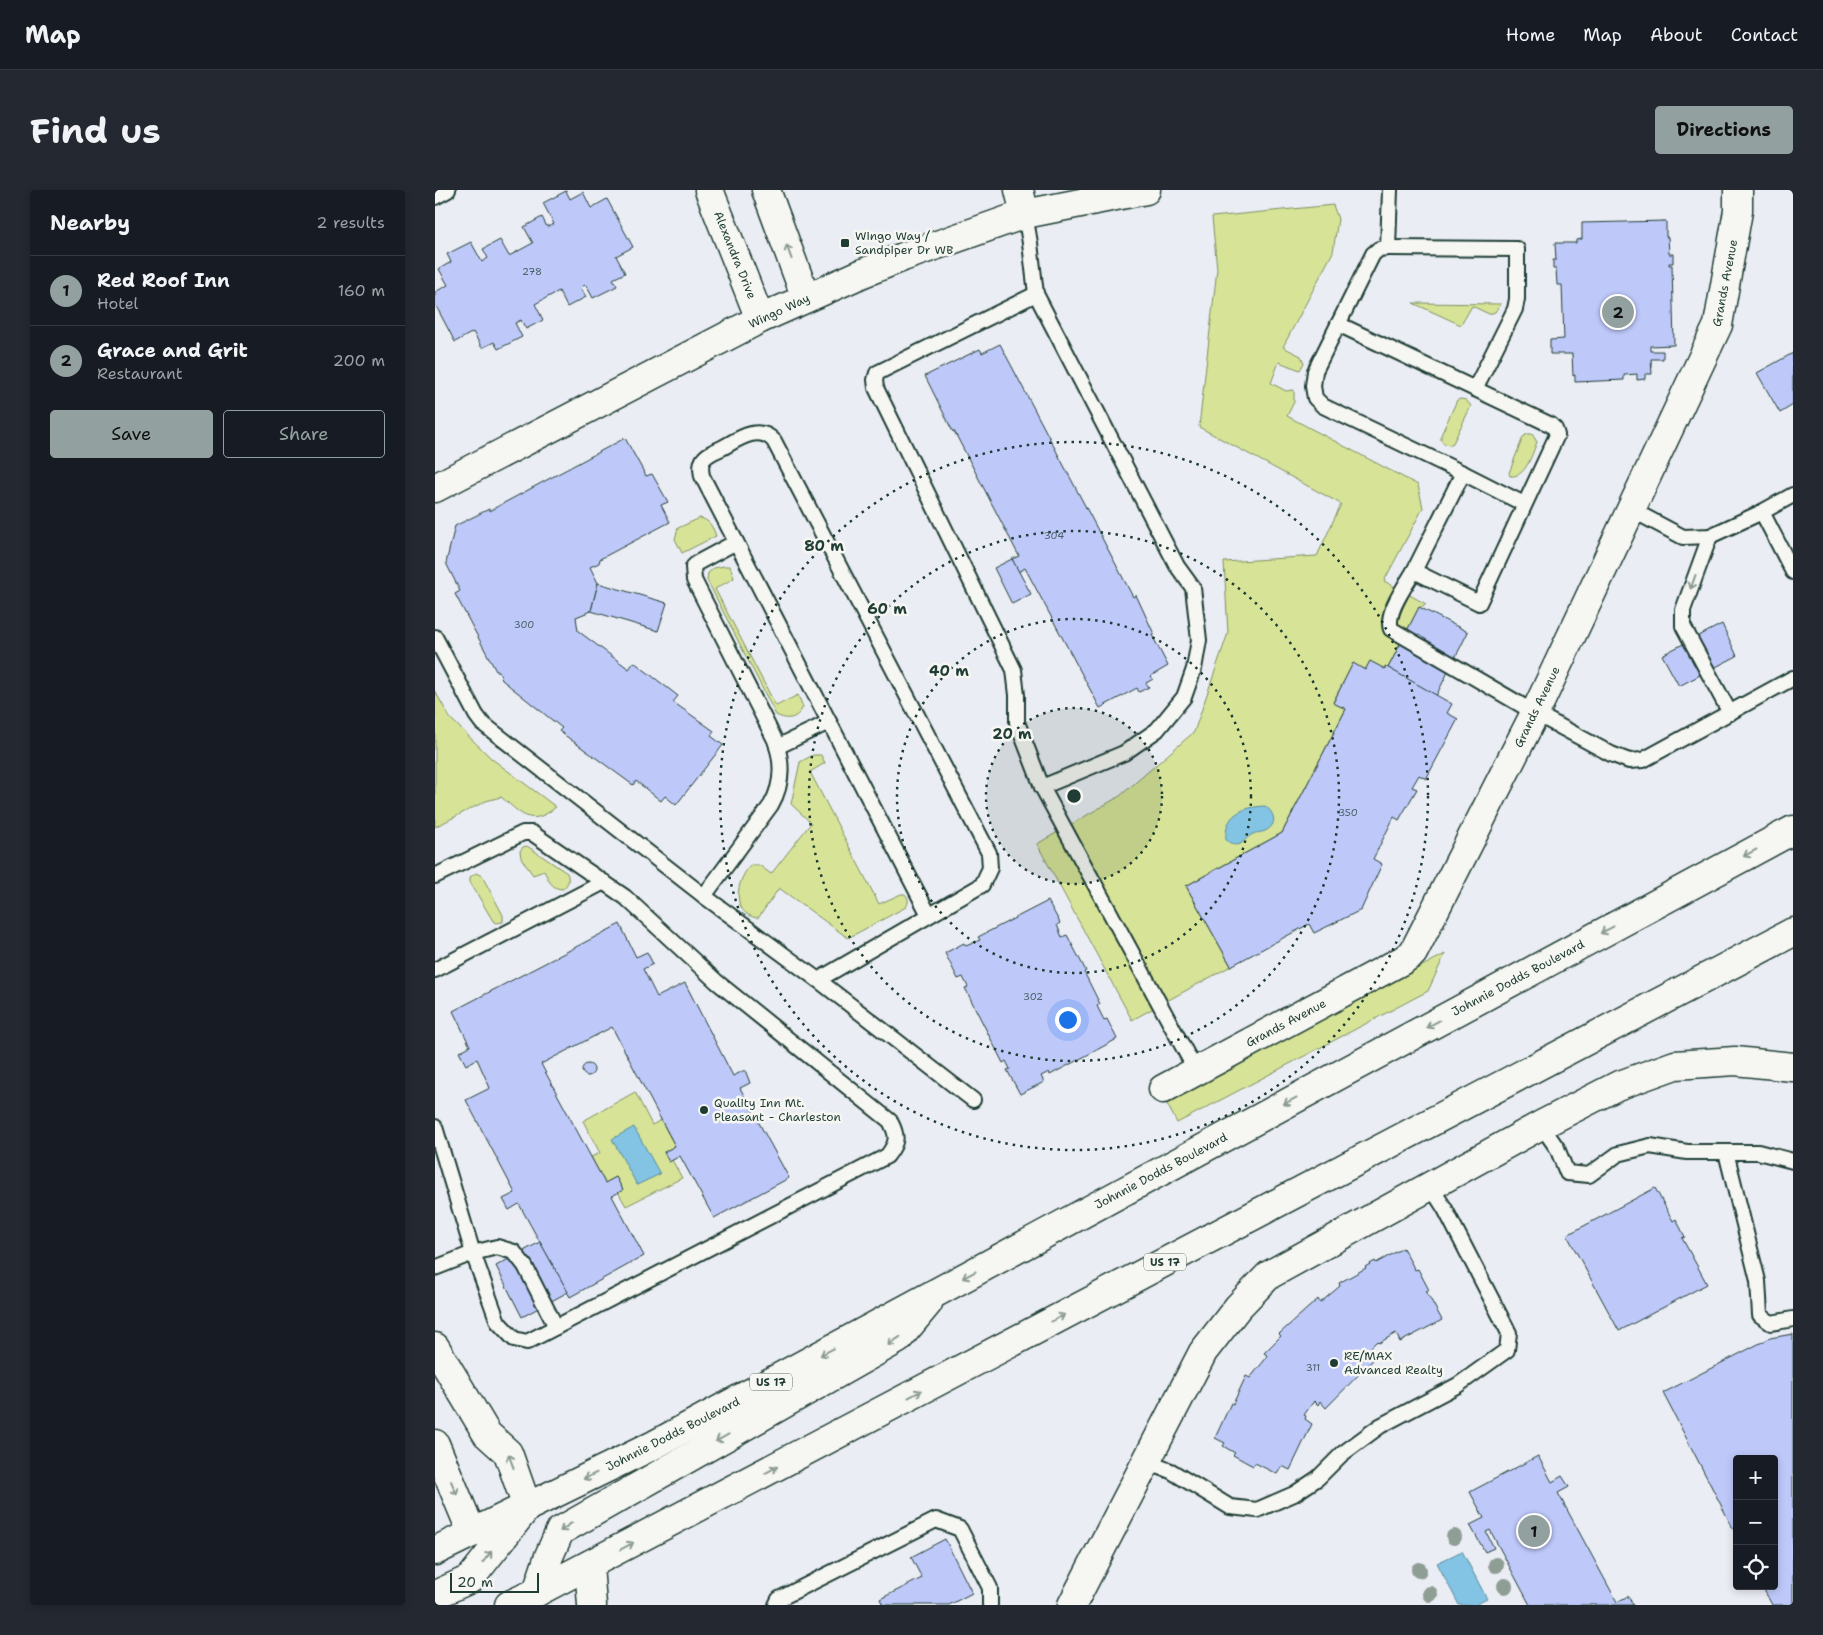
<!DOCTYPE html>
<html lang="en">
<head>
<meta charset="utf-8">
<style>
  :root { --surface:#171b24; --page:#242831; --text:#f1f3f6; --muted:#9ea1a6; --line:#363941; --accent:#92a19f }
  body { margin:0; font-family:"Shantell Sans",sans-serif; background:var(--page); color:var(--text) }
  .controls { position:absolute; right:15px; bottom:15px; display:grid; overflow:hidden; border-radius:5px; box-shadow:0 2px 8px #0003 }
  .controls button { width:45px; height:45px; display:grid; place-items:center; padding:0; border:0; border-bottom:1px solid var(--line); background:var(--surface); color:var(--text); font:25px sans-serif }
  .scale { position:absolute; left:15px; bottom:12px; width:89px; box-sizing:border-box; padding-left:5px; border:2px solid #1f3d34; border-top:0; font-size:14px; line-height:18px; white-space:nowrap; color:#1f3d34; -webkit-text-stroke:4px #f6f6f2; paint-order:stroke }
  .you { position:absolute; left:632px; top:829px; width:18px; height:18px; margin:-12px; border:4px solid #fff; border-radius:50%; background:#1a73e8; box-shadow:0 0 0 8px #1a73e833 }
  .badge { display:grid; place-items:center; width:32px; height:32px; border-radius:50%; background:var(--accent); color:#111; font-size:16px; font-weight:700 }
  .pin { position:absolute; translate:-50% -50%; border:2px solid #fff; box-shadow:0 1px 5px #0006 }
  .list { margin:0; padding:0; list-style:none }
  h2 { display:flex; justify-content:space-between; align-items:center; height:65px; margin:0; padding:0 20px; font-size:21px }
  h2 small { font-size:16px; font-weight:400; color:var(--muted) }
  .list li { display:grid; grid-template-columns:32px 1fr auto; gap:15px; align-items:center; box-sizing:border-box; height:70px; padding:0 20px; border-top:1px solid var(--line) }
  .list b { display:block; font-size:19px; white-space:nowrap }
  .list p { margin:0; font-size:16px; white-space:nowrap; color:var(--muted) }
  .list em { font-size:16px; font-style:normal; color:var(--muted) }
  .actions { display:flex; gap:10px; padding:15px 20px }
  .actions a { flex:1; padding:11px 0; border:1px solid var(--accent); border-radius:5px; text-align:center; font-size:18px; color:var(--accent) }
  .actions .main { background:var(--accent); color:#111 }
  .icon { flex:none; width:28px; height:28px; fill:none; stroke:currentColor; stroke-width:2; stroke-linecap:round; stroke-linejoin:round }
  .map { position:relative; flex:none; width:1358px; height:1415px; overflow:hidden; border-radius:5px }
  header { display:flex; align-items:center; gap:30px; box-sizing:border-box; height:70px; padding:0 25px; background:var(--surface); border-bottom:1px solid var(--line) }
  header strong { font-size:24px }
  nav { display:flex; gap:28px; margin-inline-start:auto; font-size:18px }
  .intro { display:flex; align-items:center; justify-content:space-between; box-sizing:border-box; height:120px; padding:0 30px }
  h1 { margin:0; font-size:35px }
  .button { padding:12px 22px; border-radius:5px; background:var(--accent); color:#111; font-size:18px; font-weight:700 }
  main { display:flex; gap:30px; padding:0 30px }
  aside { flex:1; background:var(--surface); border-radius:5px; box-shadow:0 2px 8px #0003 }
  .map>svg:first-child { display:block }
</style>
</head>
<body>
<header>
<strong>Map</strong>
<nav><a>Home</a><a>Map</a><a>About</a><a>Contact</a></nav>
</header>
<div class="intro"><h1>Find us</h1><a class="button">Directions</a></div>
<main>
<aside>
<h2>Nearby<small>2 results</small></h2>
<ul class="list">
<li><span class="badge">1</span><div><b>Red Roof Inn</b><p>Hotel</p></div><em>160 m</em></li>
<li><span class="badge">2</span><div><b>Grace and Grit</b><p>Restaurant</p></div><em>200 m</em></li>
</ul>
<div class="actions"><a class="main">Save</a><a>Share</a></div>
</aside>
<div class="map">
<svg width="1358" height="1415" viewBox="0 0 1358 1415">
  <rect width="100%" height="100%" fill="#ebedf4"/>
  <filter id="ink" filterUnits="userSpaceOnUse"><feTurbulence type="fractalNoise" baseFrequency=".02" numOctaves="2"/><feDisplacementMap in="SourceGraphic" scale="10" xChannelSelector="R" yChannelSelector="G"/><feConvolveMatrix kernelMatrix="1 2 1 2 8 2 1 2 1" color-interpolation-filters="sRGB"/></filter>
  <g filter="url(#ink)">
    <g fill="#d7e396" stroke="#7b9065">
      <polygon points="898,15 903,29 898,62 848,157 866,166 869,173 865,180 844,172 836,193 851,201 859,200 859,212 852,226 983,295 988,318 949,391 991,414 984,418 953,478 930,480 918,474 898,512 911,519 847,643 751,696 796,776 697,830 602,654 685,606 759,542 793,443 789,372 882,366 906,314 764,237 782,79 777,27"/>
      <polygon points="978,113 1066,114 1060,122 1054,124 1037,116 1026,135"/>
      <polygon points="1026,209 1031,210 1036,216 1018,253 1014,255 1009,254 1006,250 1006,245 1022,210"/>
      <path d="M1092,244h5l5,8c-5,12 -11,36 -27,34l-1,-3 14,-36z"/>
      <path d="M265,328c10,2 13,10 16,18l-34,17 -7,-14 3,-11z"/>
      <path d="M289,376h6l4,12 -19,11 61,117 22,-11 5,12c-6,12 -15,14 -27,8l-69,-135 1,-7 6,-5z"/>
      <path d="M0,501l15,27 42,41 64,48c-26,21 -34,7 -55,-10l-15,4 -51,26z"/>
      <path d="M378,565h8l4,8 -15,9 69,132 22,-10h4c4,5 4,8 1,13l-58,31 -69,-50 -20,29 -2,1c-27,-5 -21,-38 -6,-53h8l12,9 40,-51 -20,-19 9,-42z"/>
      <path d="M92,656l40,27c3,7 1,11 -4,16 -12,0 -14,-9 -19,-18l-11,4 -12,-17 -1,-7 3,-4z"/>
      <polygon points="41,683 47,686 68,725 68,732 61,733 58,731 35,692 35,687"/>
      <polygon points="1010,764 993,801 742,933 731,912"/>
      <polygon points="200,902 217,935 226,930 240,956 229,962 234,972 237,970 247,988 191,1016 183,1002 188,1000 181,987 170,993 156,967 165,963 148,931"/>
    </g>
    <g fill="#83c3e3" stroke="#5b8d9d">
      <path d="M830,616c10,7 13,19 0,25 -4,2 -9,1 -12,3 -11,5 -11,18 -27,6 -2,-26 17,-33 39,-34z"/>
      <polygon points="199,937 225,984 202,995 177,949"/>
      <polygon points="1027,1361 1052,1409 1040,1415 1024,1415 1002,1373"/>
    </g>
    <g fill="#bec9fa" stroke="#1f3d34">
      <polygon points="131,1 135,9 148,2 156,18 172,9 198,57 181,66 190,83 178,89 182,96 158,108 151,95 148,96 146,98 151,107 132,117 124,101 100,114 108,130 91,139 86,130 80,133 87,147 63,159 59,152 47,158 38,142 20,152 0,114 0,102 13,95 4,79 16,72 12,64 36,52 47,72 53,68 48,59 65,50 74,66 98,53 89,37 107,27 112,37 119,34 108,13"/>
      <polygon points="1231,31 1231,47 1233,47 1234,64 1238,64 1238,73 1234,73 1234,75 1237,75 1239,155 1215,156 1215,161 1228,161 1228,169 1216,169 1217,184 1210,184 1210,189 1202,190 1202,184 1189,185 1189,190 1140,192 1140,185 1138,186 1137,164 1115,164 1115,150 1129,149 1127,95 1122,95 1121,79 1118,79 1118,70 1121,70 1120,53 1141,53 1141,50 1147,49 1147,33"/>
      <polygon points="565,154 698,407 701,405 719,444 717,445 733,476 716,486 718,489 711,493 714,497 704,502 702,498 665,518 590,378 583,382 577,369 584,366 519,241 518,242 490,186 545,159 547,163"/>
      <polygon points="1358,163 1358,215 1345,223 1322,183"/>
      <polygon points="190,248 211,286 217,284 233,312 226,315 235,332 165,369 164,373 155,377 163,393 156,421 141,427 143,441 194,479 199,472 243,506 238,512 279,541 276,546 288,555 241,615 230,606 226,611 201,591 198,595 124,541 127,538 67,490 64,481 61,481 20,404 25,401 11,373 20,336 54,319 54,321"/>
      <polygon points="577,369 596,404 577,414 559,378"/>
      <polygon points="163,393 232,413 223,441 156,421"/>
      <polygon points="984,417 1033,442 1001,506 953,478"/>
      <polygon points="1287,434 1302,466 1244,496 1227,465"/>
      <polygon points="935,471 950,479 950,476 1017,514 1012,523 1023,529 991,589 984,585 977,597 982,599 964,630 959,627 938,669 947,674 926,720 879,743 874,734 796,776 751,696 847,643 911,519 898,513 918,473 930,480"/>
      <polygon points="613,711 625,733 622,735 627,747 632,745 651,781 649,782 665,814 662,816 669,830 672,829 682,849 615,885 614,882 606,886 609,892 585,904 572,880 575,879 571,871 568,873 530,798 533,797 528,787 523,789 510,763 529,753 531,756 545,750 543,747"/>
      <polygon points="185,734 201,767 212,762 218,774 208,779 222,807 250,793 298,886 310,880 315,893 305,898 354,988 279,1028 245,966 234,972 229,962 240,956 177,837 106,874 170,993 181,987 188,1000 177,1006 209,1066 135,1107 84,1014 74,1020 68,1009 80,1003 31,910 55,898 42,869 31,875 24,862 35,856 18,821"/>
      <circle cx="153" cy="880" r="6"/>
      <polygon points="1220,998 1238,1031 1241,1029 1250,1047 1247,1048 1272,1094 1184,1141 1132,1045"/>
      <polygon points="105,1052 133,1102 87,1127 61,1076"/>
      <polygon points="968,1058 980,1080 983,1079 994,1100 991,1101 1007,1130 965,1152 961,1143 944,1153 942,1151 934,1159 936,1161 934,1164 939,1169 891,1218 885,1211 883,1215 879,1211 869,1225 871,1226 870,1229 877,1234 855,1280 847,1276 842,1284 820,1273 818,1276 798,1265 800,1263 788,1256 790,1253 780,1248 796,1213 798,1214 811,1186 815,1188 833,1166 829,1163 846,1146 844,1144 883,1109 885,1113 905,1096 904,1093 931,1078 930,1077 940,1071 941,1073"/>
      <polygon points="1358,1144 1358,1415 1337,1415 1327,1396 1339,1396 1339,1269 1302,1269 1302,1346 1228,1203 1335,1148"/>
      <polygon points="1103,1266 1117,1292 1127,1286 1134,1297 1123,1303 1182,1412 1193,1406 1198,1415 1095,1415 1055,1340 1051,1342 1059,1358 1050,1362 1035,1335 1049,1328 1035,1302"/>
      <polygon points="510,1349 537,1403 514,1415 448,1415 445,1409 487,1388 476,1367"/>
    </g>
    <g fill="none" stroke-linecap="round" stroke-linejoin="round">
      <defs>
        <g id="service">
          <polyline points="955,0 953,58 944,59 938,64 880,181 878,196 880,208 888,216 1028,283 1089,314"/>
          <polyline points="0,7 13,0"/>
          <polyline points="590,24 595,53 601,104 742,376 758,398 764,450 759,479 749,507 722,540 689,563 607,597"/>
          <polyline points="953,58 1082,59 1082,109 1080,119 1040,199"/>
          <polyline points="601,104 442,183 440,190 441,198 579,480 582,505 582,532 607,597 761,881"/>
          <polyline points="903,134 1116,235 1120,239 1122,245 1044,413 979,381 1028,283"/>
          <polyline points="1197,320 1248,347 1275,346 1327,322 1358,305"/>
          <polyline points="1327,322 1358,382"/>
          <polyline points="1275,346 1248,420 1248,436 1295,523"/>
          <path d="M979,381c-8,14 -29,42 -23,58l144,84 76,41 18,7 14,-1 150,-82"/>
          <path d="M0,447l41,78 6,8 222,173 114,84 164,-95 8,-17 -1,-15 -215,-412c-15,-17 -36,-2 -52,7 -7,3 -15,6 -19,12 -3,5 -2,10 -1,16l227,439"/>
          <polyline points="342,557 394,532"/>
          <path d="M0,686l88,-43h9l93,64 92,85 173,139c8,15 8,21 -3,35l-360,186 -13,-3 -16,-17 -25,-69 -38,-126"/>
          <path d="M269,706l67,-91c12,-21 12,-43 4,-65l-81,-160 -1,-13 4,-4 39,-21"/>
          <polyline points="0,780 169,692"/>
          <polyline points="383,790 538,910"/>
          <polyline points="1106,935 1122,958 1132,983 1154,985 1183,964 1215,956 1252,962 1323,962 1358,971"/>
          <polyline points="1291,962 1323,1091 1325,1125 1336,1133 1358,1129"/>
          <polyline points="0,1078 38,1063 62,1057 79,1062 90,1076 121,1137"/>
          <polyline points="711,1272 736,1281 795,1317 822,1320 859,1304 883,1288 907,1264 945,1236 1023,1195 1072,1160 1074,1143 1010,1019 996,997"/>
          <polyline points="341,1415 344,1409 501,1330 525,1339 555,1398 555,1415"/>
        </g>
        <g id="minor">
          <polyline points="274,0 325,129"/>
          <polyline points="331,0 371,108"/>
          <polyline points="584,0 590,24"/>
          <polyline points="728,899 968,770 978,763 1100,523 1283,135 1303,21 1303,0"/>
        </g>
        <g id="tertiary">
          <polyline points="0,298 325,129 428,83 468,67 590,24 711,0"/>
          <polyline points="0,1157 52,1244 73,1263 92,1317"/>
          <polyline points="0,1254 37,1343"/>
          <polyline points="637,1415 768,1162 803,1117 834,1085 1106,935 1182,896 1240,875 1300,871 1358,877"/>
        </g>
        <polyline id="secondary" points="154,1375 157,1415"/>
        <g id="trunk">
          <polyline points="92,1317 219,1255 1358,640"/>
          <polyline points="102,1402 1358,742"/>
          <polyline points="102,1402 114,1366 125,1341 463,1149 493,1113"/>
        </g>
        <g id="motorway">
          <polyline points="0,1361 86,1319"/>
          <polyline points="0,1405 35,1389 92,1317"/>
          <polyline points="74,1415 102,1402"/>
        </g>
      </defs>
      <use href="#service" stroke="#1f3d34" stroke-width="18"/>
      <use href="#minor" stroke="#1f3d34" stroke-width="31"/>
      <use href="#tertiary" stroke="#1f3d34" stroke-width="31"/>
      <use href="#secondary" stroke="#1f3d34" stroke-width="31"/>
      <use href="#trunk" stroke="#1f3d34" stroke-width="31"/>
      <use href="#motorway" stroke="#1f3d34" stroke-width="31"/>
      <use href="#service" stroke="#f6f6f2" stroke-width="14"/>
      <use href="#minor" stroke="#f6f6f2" stroke-width="28"/>
      <use href="#tertiary" stroke="#f6f6f2" stroke-width="28"/>
      <use href="#secondary" stroke="#f6f6f2" stroke-width="28"/>
      <use href="#trunk" stroke="#f6f6f2" stroke-width="28"/>
      <use href="#motorway" stroke="#f6f6f2" stroke-width="28"/>
    </g>
    <g fill="#8f9e95">
      <circle cx="1019" cy="1347" r="8"/>
      <circle cx="1061" cy="1375" r="8"/>
      <circle cx="984" cy="1380" r="8"/>
      <circle cx="1070" cy="1396" r="8"/>
      <circle cx="995" cy="1404" r="8"/>
    </g>
    <defs><path id="oneway-shaft" d="M-6 0H5M1.5-3L5.5 0L1.5 3" fill="none" stroke-width="1.6" stroke-linecap="round" stroke-linejoin="round" transform="scale(1.25)"/></defs>
    <g stroke="#8a9a93">
      <use href="#oneway-shaft" transform="translate(354 62) rotate(-110)"/>
      <use href="#oneway-shaft" transform="translate(1258 392) rotate(110)"/>
      <use href="#oneway-shaft" transform="translate(1315 663) rotate(152)"/>
      <use href="#oneway-shaft" transform="translate(1172 740) rotate(152)"/>
      <use href="#oneway-shaft" transform="translate(998 834) rotate(152)"/>
      <use href="#oneway-shaft" transform="translate(855 911) rotate(152)"/>
      <use href="#oneway-shaft" transform="translate(534 1085) rotate(152)"/>
      <use href="#oneway-shaft" transform="translate(623 1128) rotate(-28)"/>
      <use href="#oneway-shaft" transform="translate(459 1151) rotate(146)"/>
      <use href="#oneway-shaft" transform="translate(392 1162) rotate(152)"/>
      <use href="#oneway-shaft" transform="translate(480 1204) rotate(-28)"/>
      <use href="#oneway-shaft" transform="translate(287 1248) rotate(151)"/>
      <use href="#oneway-shaft" transform="translate(76 1271) rotate(-110)"/>
      <use href="#oneway-shaft" transform="translate(336 1280) rotate(-28)"/>
      <use href="#oneway-shaft" transform="translate(155 1286) rotate(154)"/>
      <use href="#oneway-shaft" transform="translate(19 1298) rotate(67)"/>
      <use href="#oneway-shaft" transform="translate(131 1337) rotate(144)"/>
      <use href="#oneway-shaft" transform="translate(192 1356) rotate(-28)"/>
      <use href="#oneway-shaft" transform="translate(52 1367) rotate(-51)"/>
    </g>
  </g>
  <circle cx="639" cy="606" r="88" fill="#1f3d34" fill-opacity=".12"/>
  <g fill="none" stroke="#1f3d34" stroke-width="2.5" stroke-dasharray="2.5 5">
    <circle cx="639" cy="606" r="88"/>
    <circle cx="639" cy="606" r="177"/>
    <circle cx="639" cy="606" r="265"/>
    <circle cx="639" cy="606" r="354"/>
  </g>
  <g fill="#1f3d34" stroke="#f6f6f2" stroke-width="2">
    <rect x="405" y="48" width="10" height="10" rx="2.5"/>
    <circle cx="269" cy="920" r="5"/>
    <circle cx="899" cy="1173" r="5"/>
  </g>
  <g text-anchor="middle" stroke-width="5" stroke-linejoin="round" paint-order="stroke">
    <g font-size="10" fill="#476066">
      <text x="97" y="85">278</text>
      <text x="619" y="349">304</text>
      <text x="89" y="438">300</text>
      <text x="913" y="626">350</text>
      <text x="598" y="810">302</text>
      <text x="878" y="1181">311</text>
    </g>
    <g fill="#f6f6f2" stroke="#60746d" stroke-width="1">
      <rect x="709" y="1063.5" width="42" height="17" rx="4"/>
      <rect x="315" y="1183.5" width="42" height="17" rx="4"/>
    </g>
    <g font-size="11" font-weight="bold" fill="#1f3d34">
      <text x="730" y="1076">US 17</text>
      <text x="336" y="1196">US 17</text>
    </g>
    <g font-size="12" fill="#1f3d34" stroke="#f6f6f2" text-anchor="start">
      <text x="420" y="50">Wingo Way /<tspan x="420" dy="14">Sandpiper Dr WB</tspan></text>
      <text x="279" y="917">Quality Inn Mt.<tspan x="279" dy="14">Pleasant - Charleston</tspan></text>
      <text x="909" y="1170">RE/MAX<tspan x="909" dy="14">Advanced Realty</tspan></text>
    </g>
    <g font-size="12" fill="#1f3d34" stroke="#f6f6f2">
      <text transform="translate(300 65) rotate(68)" y="4">Alexandra Drive</text>
      <text transform="translate(1290 93) rotate(-79)" y="4">Grands Avenue</text>
      <text transform="translate(344 121) rotate(-25)" y="4">Wingo Way</text>
      <text transform="translate(1102 517) rotate(-64)" y="4">Grands Avenue</text>
      <text transform="translate(1083 788) rotate(-28)" y="4">Johnnie Dodds Boulevard</text>
      <text transform="translate(851 833) rotate(-28)" y="4">Grands Avenue</text>
      <text transform="translate(726 981) rotate(-28)" y="4">Johnnie Dodds Boulevard</text>
      <text transform="translate(238 1244) rotate(-27)" y="4">Johnnie Dodds Boulevard</text>
    </g>
  </g>
  <circle cx="639" cy="606" r="8" fill="#1f3d34" stroke="#f6f6f2" stroke-width="2.5"/>
  <g font-size="15" text-anchor="middle" font-weight="bold" fill="#1f3d34" stroke="#f6f6f2" stroke-width="5" stroke-linejoin="round" paint-order="stroke">
    <text x="389" y="361">80 m</text>
    <text x="452" y="424">60 m</text>
    <text x="514" y="486">40 m</text>
    <text x="577" y="549">20 m</text>
  </g>
</svg>
<div class="controls">
<button>+</button>
<button>−</button>
<button><svg class="icon" aria-label="locate" viewBox="0 0 24 24"><circle cx="12" cy="12" r="6"/><path d="M12 2v4M12 18v4M2 12h4M18 12h4"/></svg></button>
</div>
<div class="scale">20 m</div>
<div class="you"></div>
<div class="pin badge" style="left:1099px;top:1341px">1</div>
<div class="pin badge" style="left:1183px;top:122px">2</div>
</div>
</main>
</body>
</html>
